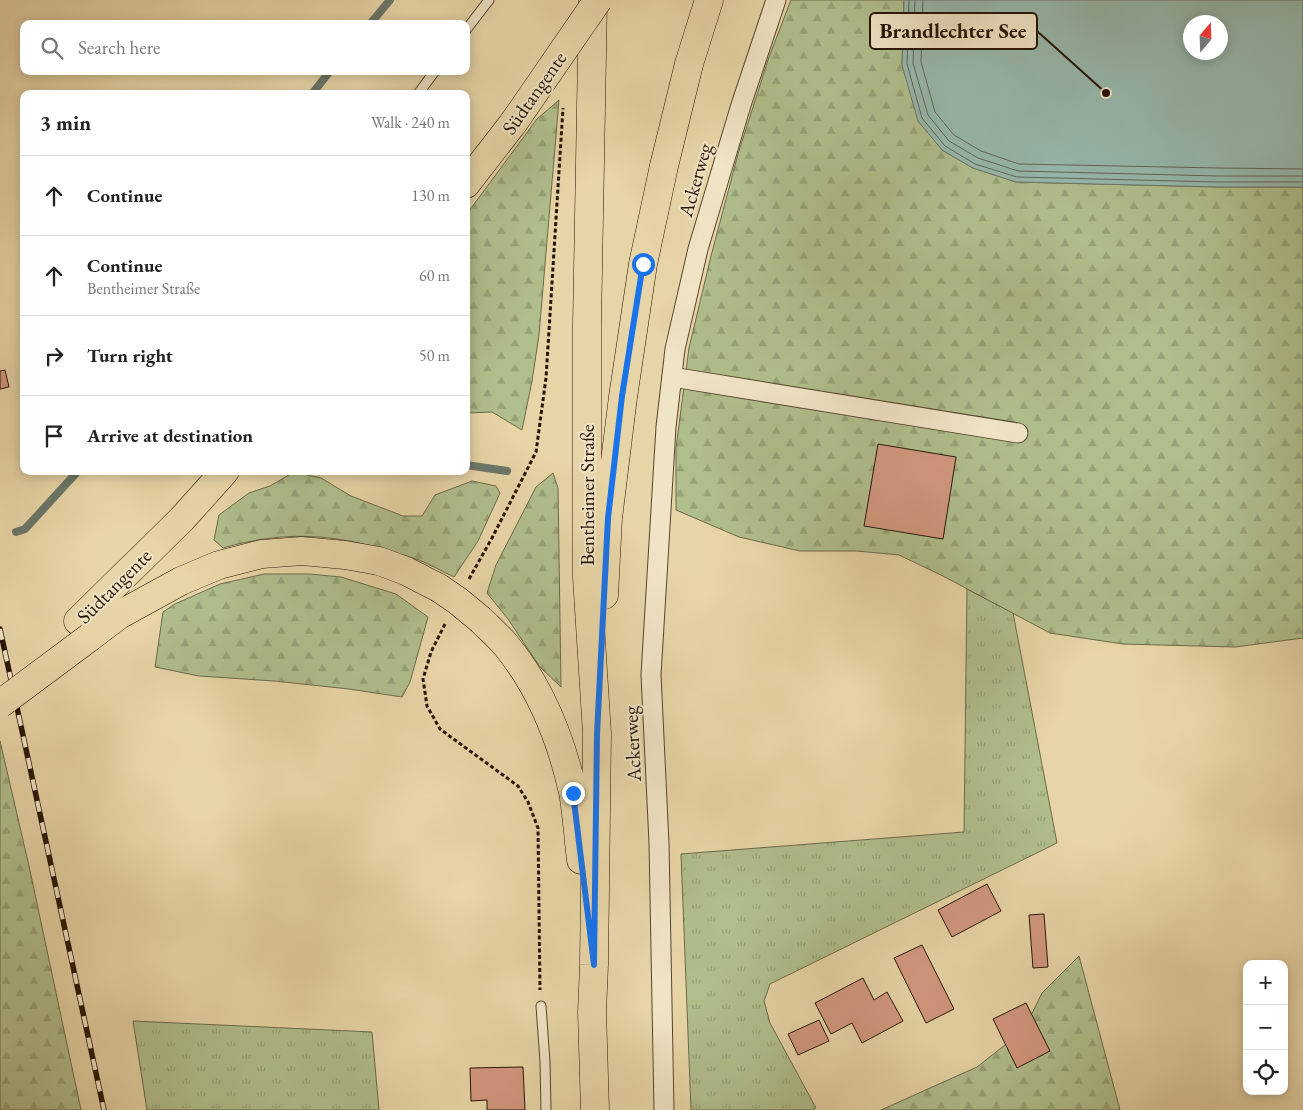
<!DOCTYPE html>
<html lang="en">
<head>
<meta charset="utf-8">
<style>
  :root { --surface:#fff; --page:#f2f2f2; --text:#222; --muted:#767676; --line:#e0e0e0 }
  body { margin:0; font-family:"EB Garamond",serif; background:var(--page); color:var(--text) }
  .controls { position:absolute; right:15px; bottom:15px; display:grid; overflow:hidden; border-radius:10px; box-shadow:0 2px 12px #0003 }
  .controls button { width:45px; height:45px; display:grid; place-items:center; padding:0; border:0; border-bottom:1px solid var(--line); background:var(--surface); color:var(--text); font:25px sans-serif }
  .compass { position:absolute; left:1183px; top:15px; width:45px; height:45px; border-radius:50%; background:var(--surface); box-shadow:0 2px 12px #0003; rotate:19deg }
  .stop { position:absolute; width:15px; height:15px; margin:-11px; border:4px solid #1a73e8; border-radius:50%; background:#fff }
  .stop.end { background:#1a73e8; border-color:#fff; box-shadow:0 1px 5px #0008 }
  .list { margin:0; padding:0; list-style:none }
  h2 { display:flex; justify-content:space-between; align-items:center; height:65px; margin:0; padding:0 20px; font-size:21px }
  h2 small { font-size:16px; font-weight:400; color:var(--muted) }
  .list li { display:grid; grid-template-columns:32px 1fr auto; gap:15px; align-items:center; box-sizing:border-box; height:80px; padding:0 20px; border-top:1px solid var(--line) }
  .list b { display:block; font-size:19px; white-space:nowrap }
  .list p { margin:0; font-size:16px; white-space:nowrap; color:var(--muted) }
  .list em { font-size:16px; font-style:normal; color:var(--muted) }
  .icon { flex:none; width:28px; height:28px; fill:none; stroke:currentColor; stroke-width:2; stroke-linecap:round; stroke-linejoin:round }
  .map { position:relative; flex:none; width:1303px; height:1110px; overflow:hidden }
  .search { position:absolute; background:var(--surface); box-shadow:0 2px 12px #0003; left:20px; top:20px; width:450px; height:55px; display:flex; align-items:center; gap:12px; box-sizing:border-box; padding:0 18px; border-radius:10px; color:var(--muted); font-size:19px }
  .panel { position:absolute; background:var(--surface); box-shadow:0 2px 12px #0003; left:20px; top:90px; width:450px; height:385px; border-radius:10px }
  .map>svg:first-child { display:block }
</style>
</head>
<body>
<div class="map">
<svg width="1303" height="1110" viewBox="0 0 1303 1110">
  <defs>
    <pattern id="grass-tufts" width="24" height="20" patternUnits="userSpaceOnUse" patternTransform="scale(1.25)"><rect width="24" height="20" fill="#b0be8c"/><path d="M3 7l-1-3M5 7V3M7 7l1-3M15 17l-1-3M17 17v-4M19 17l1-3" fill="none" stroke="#97a277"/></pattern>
    <pattern id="forest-firs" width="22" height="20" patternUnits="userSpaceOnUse" patternTransform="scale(1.25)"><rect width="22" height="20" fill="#b0be8c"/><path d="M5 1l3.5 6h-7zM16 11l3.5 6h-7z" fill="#97a277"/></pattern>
  </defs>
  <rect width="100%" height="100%" fill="#e8d5a7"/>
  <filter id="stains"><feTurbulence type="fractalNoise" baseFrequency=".004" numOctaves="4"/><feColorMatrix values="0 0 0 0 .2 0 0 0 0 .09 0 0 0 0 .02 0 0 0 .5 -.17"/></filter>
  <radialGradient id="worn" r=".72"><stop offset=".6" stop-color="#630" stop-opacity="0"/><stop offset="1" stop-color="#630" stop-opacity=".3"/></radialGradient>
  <g fill="url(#grass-tufts)" stroke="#6b6a49">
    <polygon points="967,589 1013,613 1057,843 770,984 764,1001 770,1023 816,1108 813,1110 691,1110 681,854 964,832"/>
    <polygon points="133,1021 372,1032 379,1110 147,1110"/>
  </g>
  <g fill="url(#forest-firs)" stroke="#6b6a49">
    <polygon points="791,0 904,0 902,64 942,150 973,168 1016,182 1218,187 1303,187 1303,638 1235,647 1123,644 1050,633 943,576 899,555 857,551 800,551 739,537 676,510 676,448 689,348 711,256 738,154 769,57"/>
    <polygon points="559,100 539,335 532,381 522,430 492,412 466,413 466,215 537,119"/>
    <path d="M294,472l27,6 30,18 52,20h19l13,-21 37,-14 24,5 4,7 -22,48 -24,36c-12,-6 -23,-12 -35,-17 -10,-4 -20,-6 -30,-9 -60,-18 -106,-20 -166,-3l-9,-8 5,-25 30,-22 21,-7z"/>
    <polygon points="553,473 558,488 561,687 540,667 508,619 487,593 496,565 536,487"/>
    <polygon points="264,574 310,574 341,577 396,594 428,617 410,682 402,697 349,689 274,681 199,676 155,667 163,612 175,604 220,584"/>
    <polygon points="0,741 29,866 81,1110 0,1110"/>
    <polygon points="1079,956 1120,1110 881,1110 977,1067 1024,1030 1042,993"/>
  </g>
  <path fill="#97b8ac" stroke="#6a776a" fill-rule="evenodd" d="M904,0h399v187h-85l-202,-5 -43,-14 -31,-18 -24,-29 -16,-56zM1190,22h30v30h-30z"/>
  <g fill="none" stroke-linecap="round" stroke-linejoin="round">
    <g stroke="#5e6659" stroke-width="1">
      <polyline points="909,0 907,64 922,118 945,146 975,164 1017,177 1218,182 1303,182"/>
      <polyline points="915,0 913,63 928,115 949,141 978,158 1018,171 1218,176 1303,176"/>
      <polyline points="923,0 921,62 935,112 954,135 981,151 1019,164 1218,168 1303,169"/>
    </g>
    <g stroke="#6a776a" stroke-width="8">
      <polyline points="370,24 390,0"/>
      <polyline points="312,94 330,71"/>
      <polyline points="466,465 507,471"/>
      <polyline points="16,532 25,529 78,471"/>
    </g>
  </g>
  <g fill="#d2987f" stroke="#261506">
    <polygon points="5,370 9,387 0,389 0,371"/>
    <polygon points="878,444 956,457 943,539 864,526"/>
    <polygon points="987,884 1001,911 952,937 938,910"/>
    <polygon points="1044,914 1048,967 1033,968 1029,915"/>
    <polygon points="922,945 954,1009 926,1023 894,958"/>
    <polygon points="863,978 874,1000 887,992 903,1021 862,1043 852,1023 831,1034 815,1003"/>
    <polygon points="1026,1003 1050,1051 1017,1068 993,1019"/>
    <polygon points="819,1020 829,1041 798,1055 788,1034"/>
    <polygon points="523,1067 525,1110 487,1110 487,1100 471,1101 470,1068"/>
  </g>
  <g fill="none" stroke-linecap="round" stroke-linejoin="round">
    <defs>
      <g id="service">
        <polyline points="466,30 489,0"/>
        <polyline points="418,94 435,71"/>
        <polyline points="541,1006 545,1062 546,1110"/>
      </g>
      <g id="minor">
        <polyline points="672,377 1018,433"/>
        <polyline points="664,1110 659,843 651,675 666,427 675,349 698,249 741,105 776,0"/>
      </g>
      <g id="primary">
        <polyline points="593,0 587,325 587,577 597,734 594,965 592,1012 595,1110"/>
        <polyline points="466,184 514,122"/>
        <polyline points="604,595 608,518 623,397 643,264 664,166 689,64 709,0"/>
        <path d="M481,620c8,8 17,16 24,24 35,42 56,95 68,148 4,22 5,45 8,68"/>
        <polyline points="78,621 182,519 225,471"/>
        <polyline points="90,637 119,615 181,581 219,565 262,554 302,551 345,555 379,561 406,571 439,588"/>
      </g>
    </defs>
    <use href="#service" stroke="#56452e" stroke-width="11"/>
    <use href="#minor" stroke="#56452e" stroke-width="21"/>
    <use href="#primary" stroke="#261506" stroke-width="29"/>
    <g stroke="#261506" stroke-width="3" stroke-dasharray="4 2.5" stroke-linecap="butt">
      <polyline points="469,579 492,538 536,452 546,378 563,108"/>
      <polyline points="445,624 431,652 423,679 427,706 440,729 518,786 528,802 538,828 540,990"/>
    </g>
    <use href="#service" stroke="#f0e4c6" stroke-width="9"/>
    <use href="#minor" stroke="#f0e4c6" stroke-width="19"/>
    <use href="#primary" stroke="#e8d5a7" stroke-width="28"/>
    <defs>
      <polyline id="rail" points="0,629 104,1110"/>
    </defs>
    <use href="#rail" stroke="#261506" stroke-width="5.5"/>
    <use href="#rail" stroke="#f0e4c6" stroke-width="4" stroke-dasharray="11" stroke-linecap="butt"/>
    <defs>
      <g id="primary-bridge">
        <polyline points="514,122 598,0"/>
        <polyline points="439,588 458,601 481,620"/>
        <polyline points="0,704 90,637"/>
      </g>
    </defs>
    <use href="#primary-bridge" stroke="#261506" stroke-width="29" stroke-linecap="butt"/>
    <use href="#primary-bridge" stroke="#e8d5a7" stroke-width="28"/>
  </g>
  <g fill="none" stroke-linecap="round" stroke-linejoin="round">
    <polyline stroke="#1a73e8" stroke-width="6" points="573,793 594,965 597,734 608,518 622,396 643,264"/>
  </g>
  <g text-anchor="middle" stroke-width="4" stroke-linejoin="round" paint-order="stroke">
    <g font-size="20" fill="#261506" stroke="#f0e4c6">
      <text transform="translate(534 93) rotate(-55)" y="7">Südtangente</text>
      <text transform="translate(695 180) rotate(-74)" y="7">Ackerweg</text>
      <text transform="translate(587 495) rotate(-90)" y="7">Bentheimer Straße</text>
      <text transform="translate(114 586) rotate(-45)" y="7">Südtangente</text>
      <text transform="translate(632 744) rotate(-93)" y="7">Ackerweg</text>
    </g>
  </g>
  <path fill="none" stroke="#261506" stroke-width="2" d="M1106 93L1037 31"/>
  <circle fill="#261506" stroke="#f0e4c6" stroke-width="2" cx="1106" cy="93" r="5"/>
  <rect fill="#f0e4c6" stroke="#261506" stroke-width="2" x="870" y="13" width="167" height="36" rx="5"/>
  <g font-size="21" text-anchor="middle" font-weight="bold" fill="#261506">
    <text x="953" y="38">Brandlechter See</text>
  </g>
  <rect width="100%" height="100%" filter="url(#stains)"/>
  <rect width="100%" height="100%" fill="url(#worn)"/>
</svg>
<div class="controls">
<button>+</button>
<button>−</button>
<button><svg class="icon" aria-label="locate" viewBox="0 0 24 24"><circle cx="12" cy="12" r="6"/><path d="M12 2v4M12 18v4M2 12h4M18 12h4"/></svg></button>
</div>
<svg class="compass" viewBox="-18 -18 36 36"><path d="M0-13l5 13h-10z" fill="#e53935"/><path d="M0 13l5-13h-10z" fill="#767676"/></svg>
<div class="stop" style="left:643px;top:264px"></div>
<div class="stop end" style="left:573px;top:793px"></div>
<div class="search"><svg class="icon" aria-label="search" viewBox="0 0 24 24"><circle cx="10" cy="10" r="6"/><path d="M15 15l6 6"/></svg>Search here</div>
<section class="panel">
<h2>3 min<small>Walk · 240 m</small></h2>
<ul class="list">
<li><svg class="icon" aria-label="ahead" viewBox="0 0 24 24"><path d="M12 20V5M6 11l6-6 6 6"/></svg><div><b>Continue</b></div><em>130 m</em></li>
<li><svg class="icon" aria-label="ahead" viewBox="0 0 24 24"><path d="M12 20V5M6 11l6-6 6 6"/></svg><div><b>Continue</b><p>Bentheimer Straße</p></div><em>60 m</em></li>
<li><svg class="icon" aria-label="right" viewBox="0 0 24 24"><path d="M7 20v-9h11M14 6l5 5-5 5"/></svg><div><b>Turn right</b></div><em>50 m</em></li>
<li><svg class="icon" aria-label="arrive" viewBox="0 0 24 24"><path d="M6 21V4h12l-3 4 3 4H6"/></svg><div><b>Arrive at destination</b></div></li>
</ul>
</section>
</div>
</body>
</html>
